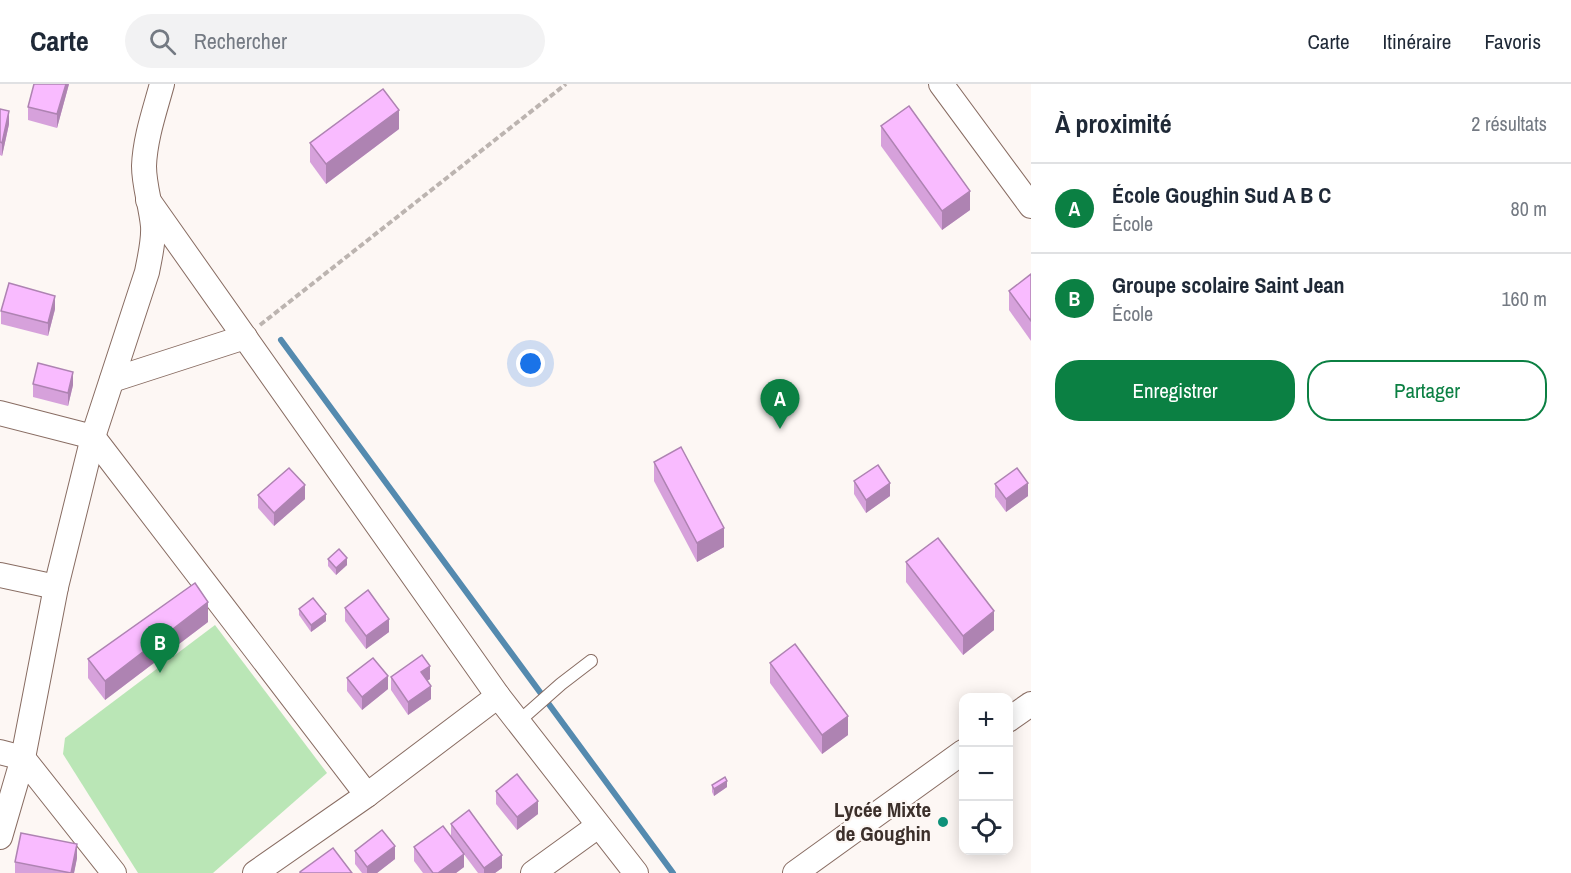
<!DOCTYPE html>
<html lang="fr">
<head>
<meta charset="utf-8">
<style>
  :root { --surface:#fff; --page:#f2f2f3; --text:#1f2937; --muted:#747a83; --line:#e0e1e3; --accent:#0b8043 }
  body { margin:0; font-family:"Archivo Narrow",sans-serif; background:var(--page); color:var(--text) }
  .controls { position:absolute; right:18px; bottom:18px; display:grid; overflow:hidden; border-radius:12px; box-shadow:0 3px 15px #0003 }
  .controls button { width:54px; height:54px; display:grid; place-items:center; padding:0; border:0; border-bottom:2px solid var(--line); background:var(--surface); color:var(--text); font:30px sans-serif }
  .you { position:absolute; left:531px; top:280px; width:21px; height:21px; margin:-15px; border:4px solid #fff; border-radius:50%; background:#1a73e8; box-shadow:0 0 0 9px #1a73e833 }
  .badge { display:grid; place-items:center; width:39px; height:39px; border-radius:50%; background:var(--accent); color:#fff; font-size:20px; font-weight:700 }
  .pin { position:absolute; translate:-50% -50px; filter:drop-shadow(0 2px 3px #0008) }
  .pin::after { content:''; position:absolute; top:32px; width:21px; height:18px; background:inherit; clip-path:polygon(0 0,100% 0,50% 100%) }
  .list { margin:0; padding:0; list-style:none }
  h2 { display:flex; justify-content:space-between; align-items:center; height:78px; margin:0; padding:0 24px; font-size:26px }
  h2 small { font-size:20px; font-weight:400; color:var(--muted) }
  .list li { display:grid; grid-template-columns:39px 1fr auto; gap:18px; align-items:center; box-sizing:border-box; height:90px; padding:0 24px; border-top:2px solid var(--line) }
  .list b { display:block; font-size:22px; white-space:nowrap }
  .list p { margin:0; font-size:20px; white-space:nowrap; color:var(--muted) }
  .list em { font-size:20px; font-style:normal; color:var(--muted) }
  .actions { display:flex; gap:12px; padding:18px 24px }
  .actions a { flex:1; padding:14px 0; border:2px solid var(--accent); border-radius:24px; text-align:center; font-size:21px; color:var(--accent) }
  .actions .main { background:var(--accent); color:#fff }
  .icon { flex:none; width:33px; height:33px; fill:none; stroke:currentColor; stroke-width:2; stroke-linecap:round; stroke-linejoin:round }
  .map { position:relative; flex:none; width:1031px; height:789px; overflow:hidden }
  header { display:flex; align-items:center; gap:36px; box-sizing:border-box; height:84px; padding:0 30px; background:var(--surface); border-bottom:2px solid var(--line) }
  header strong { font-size:28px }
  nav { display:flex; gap:33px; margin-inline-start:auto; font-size:21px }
  .search { width:420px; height:54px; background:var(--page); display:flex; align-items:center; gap:15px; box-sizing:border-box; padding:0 21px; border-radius:33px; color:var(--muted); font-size:22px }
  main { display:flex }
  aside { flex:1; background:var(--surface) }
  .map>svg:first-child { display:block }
</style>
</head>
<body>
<header>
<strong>Carte</strong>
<div class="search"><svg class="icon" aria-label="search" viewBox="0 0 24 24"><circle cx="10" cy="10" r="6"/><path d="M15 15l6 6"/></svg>Rechercher</div>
<nav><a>Carte</a><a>Itinéraire</a><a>Favoris</a></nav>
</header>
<main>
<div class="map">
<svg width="1031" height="789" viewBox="0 0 1031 789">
  <rect width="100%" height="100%" fill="#fdf7f4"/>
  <polygon fill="#bae6b6" points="215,541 327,689 213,789 138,789 63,670 65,654"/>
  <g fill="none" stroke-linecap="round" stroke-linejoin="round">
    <polyline stroke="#548aaf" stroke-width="6" points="281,256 673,789"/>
    <defs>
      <polyline id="service" points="518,638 561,600 591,577"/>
      <g id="minor">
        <polyline points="941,0 1031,122"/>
        <polyline points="148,116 498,612 636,789"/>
        <polyline points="112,296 245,253"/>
        <polyline points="0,329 93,353 367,711"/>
        <polyline points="0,491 56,503"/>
        <polyline points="1008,636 1031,620"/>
        <polyline points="0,668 23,674 114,789"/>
        <path d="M0,753l23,-79 33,-171 37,-150 54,-165c3,-16 7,-31 6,-46 -2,-21 -9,-40 -9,-60 1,-28 11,-56 18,-82"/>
        <polyline points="255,789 367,711 498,612"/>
        <polyline points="533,789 598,742"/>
        <polyline points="795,789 963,668"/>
      </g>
    </defs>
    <use href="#service" stroke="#886c62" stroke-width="14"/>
    <use href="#minor" stroke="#886c62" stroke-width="26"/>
    <polyline stroke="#bcb4b0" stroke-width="4" stroke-dasharray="6 3" stroke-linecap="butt" points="260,241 566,0"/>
    <use href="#service" stroke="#fff" stroke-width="12"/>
    <use href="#minor" stroke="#fff" stroke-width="24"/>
  </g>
  <g fill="#d6a1db">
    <polygon points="69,0 57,44 28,36 28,23"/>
    <polygon points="0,25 9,40 2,72 0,71"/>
    <polygon points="881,42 970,126 942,146 881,62"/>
    <polygon points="399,45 326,100 310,78 310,59"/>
    <polygon points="1031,190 1031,257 1009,226 1009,207"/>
    <polygon points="55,225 48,252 1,240 1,227"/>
    <polygon points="33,300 73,301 68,322 33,313"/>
    <polygon points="654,378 724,463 697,478 654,397"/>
    <polygon points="854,397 890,412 866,429 854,410"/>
    <polygon points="995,400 1028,412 1006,428 995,413"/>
    <polygon points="258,411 305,415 274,442 258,424"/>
    <polygon points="328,475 347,481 336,491 328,482"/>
    <polygon points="906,478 994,546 963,571 906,498"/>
    <polygon points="345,524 389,548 366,565 345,537"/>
    <polygon points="299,525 326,537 311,548 299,531"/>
    <polygon points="208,538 105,616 88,594 88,575"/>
    <polygon points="770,579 848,651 822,670 770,599"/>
    <polygon points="391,593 430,595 427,597 431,615 408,631 391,606"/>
    <polygon points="347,594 388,605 362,626 347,607"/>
    <polygon points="712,701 727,703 714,712 712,708"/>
    <polygon points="496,707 538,730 517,746 496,720"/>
    <polygon points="451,740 502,784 495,789 478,789 451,753"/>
    <polygon points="414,763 464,783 456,789 423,789 414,777"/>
    <polygon points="355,767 395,775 377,789 362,789 355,780"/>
    <polygon points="77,774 74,789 15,789 15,778"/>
  </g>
  <g fill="#ae83b2">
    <polygon points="66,0 69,0 57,44 57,30"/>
    <polygon points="399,26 399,45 326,100 326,80"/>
    <polygon points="9,27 9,40 2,72 2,59"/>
    <polygon points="970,107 970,126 942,146 942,127"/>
    <polygon points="55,212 55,225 48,252 48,239"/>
    <polygon points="73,288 73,301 68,322 68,309"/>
    <polygon points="890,399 890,412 866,429 866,416"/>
    <polygon points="1028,399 1028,412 1006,428 1006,415"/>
    <polygon points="305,401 305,415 274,442 274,429"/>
    <polygon points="724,444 724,463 697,478 697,459"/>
    <polygon points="347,474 347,481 336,491 336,484"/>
    <polygon points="208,518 208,538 105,616 105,597"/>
    <polygon points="994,527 994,546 963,571 963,552"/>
    <polygon points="326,530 326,537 311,548 311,541"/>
    <polygon points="389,535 389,548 366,565 366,552"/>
    <polygon points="430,582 430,595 421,601 421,588"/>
    <polygon points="388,592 388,605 362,626 362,613"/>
    <polygon points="431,602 431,615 408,631 408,618"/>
    <polygon points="848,632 848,651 822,670 822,651"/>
    <polygon points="727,697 727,703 714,712 714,705"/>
    <polygon points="538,717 538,730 517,746 517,733"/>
    <polygon points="77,760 77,774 74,789 71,789"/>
    <polygon points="395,762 395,775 377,789 367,789 367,783"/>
    <polygon points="464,770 464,783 456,789 438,789"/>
    <polygon points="502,771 502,784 495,789 484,789 484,784"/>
  </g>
  <g fill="#f9bbff" stroke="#ae83b2" stroke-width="1.5">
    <polygon points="34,0 66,0 57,30 28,23"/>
    <polygon points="383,5 399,26 326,80 310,59"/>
    <polygon points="909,22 970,107 942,127 881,42"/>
    <polygon points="0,25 9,27 2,59 0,58"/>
    <polygon points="1031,190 1031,237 1009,207"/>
    <polygon points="9,199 55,212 48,239 1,227"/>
    <polygon points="38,279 73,288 68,309 33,300"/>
    <polygon points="681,363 724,444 697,459 654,378"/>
    <polygon points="878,381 890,399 866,416 854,397"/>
    <polygon points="289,384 305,401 274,429 258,411"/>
    <polygon points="1017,384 1028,399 1006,415 995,400"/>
    <polygon points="938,454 994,527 963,552 906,478"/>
    <polygon points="339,465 347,474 336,484 328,475"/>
    <polygon points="195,499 208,518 105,597 88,575"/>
    <polygon points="368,506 389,535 366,552 345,524"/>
    <polygon points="313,514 326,530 311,541 299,525"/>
    <polygon points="795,560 848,632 822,651 770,579"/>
    <polygon points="422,571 430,582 421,588 431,602 408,618 391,593"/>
    <polygon points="373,574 388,592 362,613 347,594"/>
    <polygon points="517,690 538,717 517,733 496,707"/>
    <polygon points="725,693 727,697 714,705 712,701"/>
    <polygon points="469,726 502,771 484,784 451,740"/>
    <polygon points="443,742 464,770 438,789 433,789 414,763"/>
    <polygon points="382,746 395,762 367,783 355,767"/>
    <polygon points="21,749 77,760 71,789 15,778"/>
    <polygon points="333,764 352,789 300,789 300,788"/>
  </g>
  <circle fill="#0e9179" stroke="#fdf7f4" stroke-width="2" cx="943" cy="738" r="6"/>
  <g text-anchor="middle" stroke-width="4.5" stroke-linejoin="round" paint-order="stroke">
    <g font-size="21" font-weight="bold" fill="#3c302b" stroke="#fdf7f4" text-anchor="end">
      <text x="931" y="733">Lycée Mixte<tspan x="931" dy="24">de Goughin</tspan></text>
    </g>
  </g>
</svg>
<div class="controls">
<button>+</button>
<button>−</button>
<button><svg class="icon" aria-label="locate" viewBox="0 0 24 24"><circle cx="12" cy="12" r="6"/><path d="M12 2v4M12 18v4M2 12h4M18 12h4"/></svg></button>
</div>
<div class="you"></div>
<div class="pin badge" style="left:780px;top:345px">A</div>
<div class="pin badge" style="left:160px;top:589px">B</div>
</div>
<aside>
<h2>À proximité<small>2 résultats</small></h2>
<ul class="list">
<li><span class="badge">A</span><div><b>École Goughin Sud A B C</b><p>École</p></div><em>80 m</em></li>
<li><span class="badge">B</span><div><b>Groupe scolaire Saint Jean</b><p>École</p></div><em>160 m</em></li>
</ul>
<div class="actions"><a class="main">Enregistrer</a><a>Partager</a></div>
</aside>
</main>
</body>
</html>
